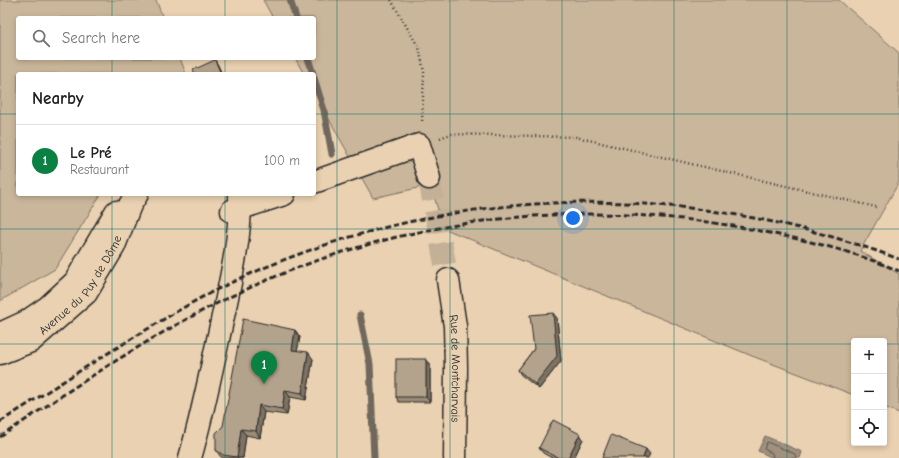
<!DOCTYPE html>
<html lang="en">
<head>
<meta charset="utf-8">
<style>
  :root { --surface:#fff; --page:#f6f6f6; --text:#202124; --muted:#757577; --line:#e0e0e0; --accent:#0b8043 }
  body { margin:0; font-family:"Comic Neue",sans-serif; background:var(--page); color:var(--text) }
  .controls { position:absolute; right:12px; bottom:12px; display:grid; overflow:hidden; border-radius:4px; box-shadow:0 2px 6px #0003 }
  .controls button { width:36px; height:36px; display:grid; place-items:center; padding:0; border:0; border-bottom:1px solid var(--line); background:var(--surface); color:var(--text); font:20px sans-serif }
  .you { position:absolute; left:573px; top:218px; width:14px; height:14px; margin:-10px; border:3px solid #fff; border-radius:50%; background:#1a73e8; box-shadow:0 0 0 6px #1a73e833 }
  .badge { display:grid; place-items:center; width:26px; height:26px; border-radius:50%; background:var(--accent); color:#fff; font-size:13px; font-weight:700 }
  .pin { position:absolute; translate:-50% -33px; filter:drop-shadow(0 1px 2px #0008) }
  .pin::after { content:''; position:absolute; top:21px; width:14px; height:12px; background:inherit; clip-path:polygon(0 0,100% 0,50% 100%) }
  .list { margin:0; padding:0; list-style:none }
  h2 { display:flex; justify-content:space-between; align-items:center; height:52px; margin:0; padding:0 16px; font-size:17px }
  h2 small { font-size:13px; font-weight:400; color:var(--muted) }
  .list li { display:grid; grid-template-columns:26px 1fr auto; gap:12px; align-items:center; box-sizing:border-box; height:72px; padding:0 16px; border-top:1px solid var(--line) }
  .list b { display:block; font-size:15px; white-space:nowrap }
  .list p { margin:0; font-size:13px; white-space:nowrap; color:var(--muted) }
  .list em { font-size:13px; font-style:normal; color:var(--muted) }
  .icon { flex:none; width:22px; height:22px; fill:none; stroke:currentColor; stroke-width:2; stroke-linecap:round; stroke-linejoin:round }
  .map { position:relative; flex:none; width:899px; height:458px; overflow:hidden }
  .search { position:absolute; background:var(--surface); box-shadow:0 2px 6px #0003; left:16px; top:16px; width:300px; height:44px; display:flex; align-items:center; gap:10px; box-sizing:border-box; padding:0 14px; border-radius:4px; color:var(--muted); font-size:15px }
  .panel { position:absolute; background:var(--surface); box-shadow:0 2px 6px #0003; left:16px; top:72px; width:300px; height:124px; border-radius:4px }
  .map>svg:first-child { display:block }
</style>
</head>
<body>
<div class="map">
<svg width="899" height="458" viewBox="0 0 899 458">
  <rect width="100%" height="100%" fill="#e9d1b1"/>
  <filter id="ink" filterUnits="userSpaceOnUse"><feTurbulence type="fractalNoise" baseFrequency=".025" numOctaves="2"/><feDisplacementMap in="SourceGraphic" scale="8" xChannelSelector="R" yChannelSelector="G"/><feConvolveMatrix kernelMatrix="1 2 1 2 8 2 1 2 1" color-interpolation-filters="sRGB"/></filter>
  <g filter="url(#ink)">
    <g fill="#cab69b" stroke="#7a7063">
      <polygon points="0,0 156,0 163,18 18,18 18,58 180,58 186,74 18,74 18,194 101,194 55,269 0,301"/>
      <polygon points="263,0 839,0 899,53 899,182 860,251 899,274 899,413 884,407 884,341 854,341 854,395 752,356 443,228 431,185 373,198 314,92 314,74 304,74 295,58 314,58 314,18 273,18"/>
    </g>
    <polygon fill="#a0917e" stroke="#71685d" points="765,436 802,452 800,458 773,458 758,451"/>
    <g fill="none" stroke-linecap="round" stroke-linejoin="round">
      <polyline stroke="#5a544c" stroke-width="1" points="773,458 772,453 764,449 767,442 795,454 796,458"/>
      <g stroke="#71685d" stroke-width="7">
        <polyline points="290,0 296,18"/>
        <polyline points="308,58 313,74"/>
        <polyline points="314,78 324,110 332,154"/>
        <polyline points="360,315 370,364 374,458"/>
      </g>
      <polyline stroke="#c3b096" stroke-width="22" stroke-dasharray="22 11" stroke-linecap="butt" points="429,178 448,280"/>
      <defs>
        <g id="minor">
          <polyline points="314,182 419,145 429,178"/>
          <polyline points="232,211 284,194"/>
          <path id="s1" d="M448,280l7,46 1,42 -1,90"/>
        </g>
        <g id="major">
          <polyline points="0,334 26,322 48,307 75,282 116,212"/>
          <path id="s2" d="M0,353l31,-12 55,-48 28,-47 16,-41 7,-11"/>
          <path d="M190,458c13,-45 22,-91 32,-137 9,-42 19,-84 18,-127"/>
        </g>
      </defs>
      <use href="#minor" stroke="#2b2b2b" stroke-width="25"/>
      <use href="#major" stroke="#2b2b2b" stroke-width="25"/>
      <g stroke="#2b2b2b" stroke-width="2.5" stroke-dasharray="1 3" stroke-linecap="butt">
        <polyline points="391,0 419,48 424,72 422,123"/>
        <polyline points="440,138 451,134 576,137 876,207"/>
      </g>
      <use href="#minor" stroke="#e9d1b1" stroke-width="22"/>
      <use href="#major" stroke="#e9d1b1" stroke-width="22"/>
      <g stroke="#2b2b2b" stroke-width="3" stroke-dasharray="6 3" stroke-linecap="butt">
        <path d="M0,422c50,-32 99,-64 151,-95 23,-14 46,-28 71,-40 214,-104 455,-111 677,-28"/>
        <path d="M0,437c85,-57 171,-116 265,-156 160,-69 335,-84 505,-48 44,9 88,20 129,38"/>
      </g>
    </g>
    <g fill="#9b8c78" stroke="#2b2b2b">
      <polygon points="557,318 561,361 539,389 521,375 518,370"/>
      <polygon points="295,330 300,337 297,351 313,359 306,400 290,397 287,415 264,412 260,438 246,435 243,458 223,458 220,456 216,450 223,426"/>
      <polygon points="426,359 430,364 430,402 399,402 396,397"/>
      <polygon points="583,439 574,458 552,458 543,453 539,448"/>
    </g>
    <g fill="#7e7262" stroke="#2b2b2b">
      <polygon points="215,60 218,65 222,74 221,74"/>
      <polygon points="553,313 557,318 561,361 539,389 535,384"/>
      <polygon points="295,330 300,337 296,357 292,350"/>
      <polygon points="308,352 313,359 306,400 302,393"/>
      <polygon points="426,359 430,364 430,402 426,397"/>
      <polygon points="285,390 290,397 287,415 282,409"/>
      <polygon points="259,405 264,412 260,438 256,431"/>
      <polygon points="241,429 246,435 243,458 238,458 237,457"/>
      <polygon points="580,434 583,439 574,458 568,458"/>
      <polygon points="646,449 650,454 648,458 643,458"/>
    </g>
    <g fill="#b4a38c" stroke="#2b2b2b">
      <polygon points="215,60 221,74 195,74 193,70"/>
      <polygon points="553,313 557,356 535,384 518,370 534,349 530,315"/>
      <polygon points="243,319 295,330 292,350 308,352 302,393 285,390 282,409 259,405 256,431 241,429 237,457 223,455 216,450 216,433 223,426"/>
      <rect x="396" y="359" width="30" height="38"/>
      <polygon points="553,420 580,434 568,458 559,458 539,448"/>
      <polygon points="611,435 646,449 643,458 602,458"/>
    </g>
  </g>
  <path fill="none" stroke="#0f766e" stroke-width="1" stroke-opacity="0.55" d="M112,0v18M225,0v18M337,0v458M450,0v458M562,0v458M674,0v458M787,0v458M112,58v16M225,58v16M0,114h18M314,114h585M112,194v264M225,194v264M0,229h899M0,344h854M884,344h15"/>
  <g text-anchor="middle" stroke-width="4" stroke-linejoin="round" paint-order="stroke">
    <g font-size="12" fill="#2b2b2b" stroke="#e9d1b1">
      <text dy="4" stroke="none"><textPath href="#s2" startOffset="109">Avenue du Puy de Dôme</textPath></text>
      <text dy="4" stroke="none"><textPath href="#s1" startOffset="89">Rue de Montcharvais</textPath></text>
    </g>
  </g>
</svg>
<div class="controls">
<button>+</button>
<button>−</button>
<button><svg class="icon" aria-label="locate" viewBox="0 0 24 24"><circle cx="12" cy="12" r="6"/><path d="M12 2v4M12 18v4M2 12h4M18 12h4"/></svg></button>
</div>
<div class="you"></div>
<div class="pin badge" style="left:264px;top:384px">1</div>
<div class="search"><svg class="icon" aria-label="search" viewBox="0 0 24 24"><circle cx="10" cy="10" r="6"/><path d="M15 15l6 6"/></svg>Search here</div>
<section class="panel">
<h2>Nearby<small></small></h2>
<ul class="list">
<li><span class="badge">1</span><div><b>Le Pré</b><p>Restaurant</p></div><em>100 m</em></li>
</ul>
</section>
</div>
</body>
</html>
